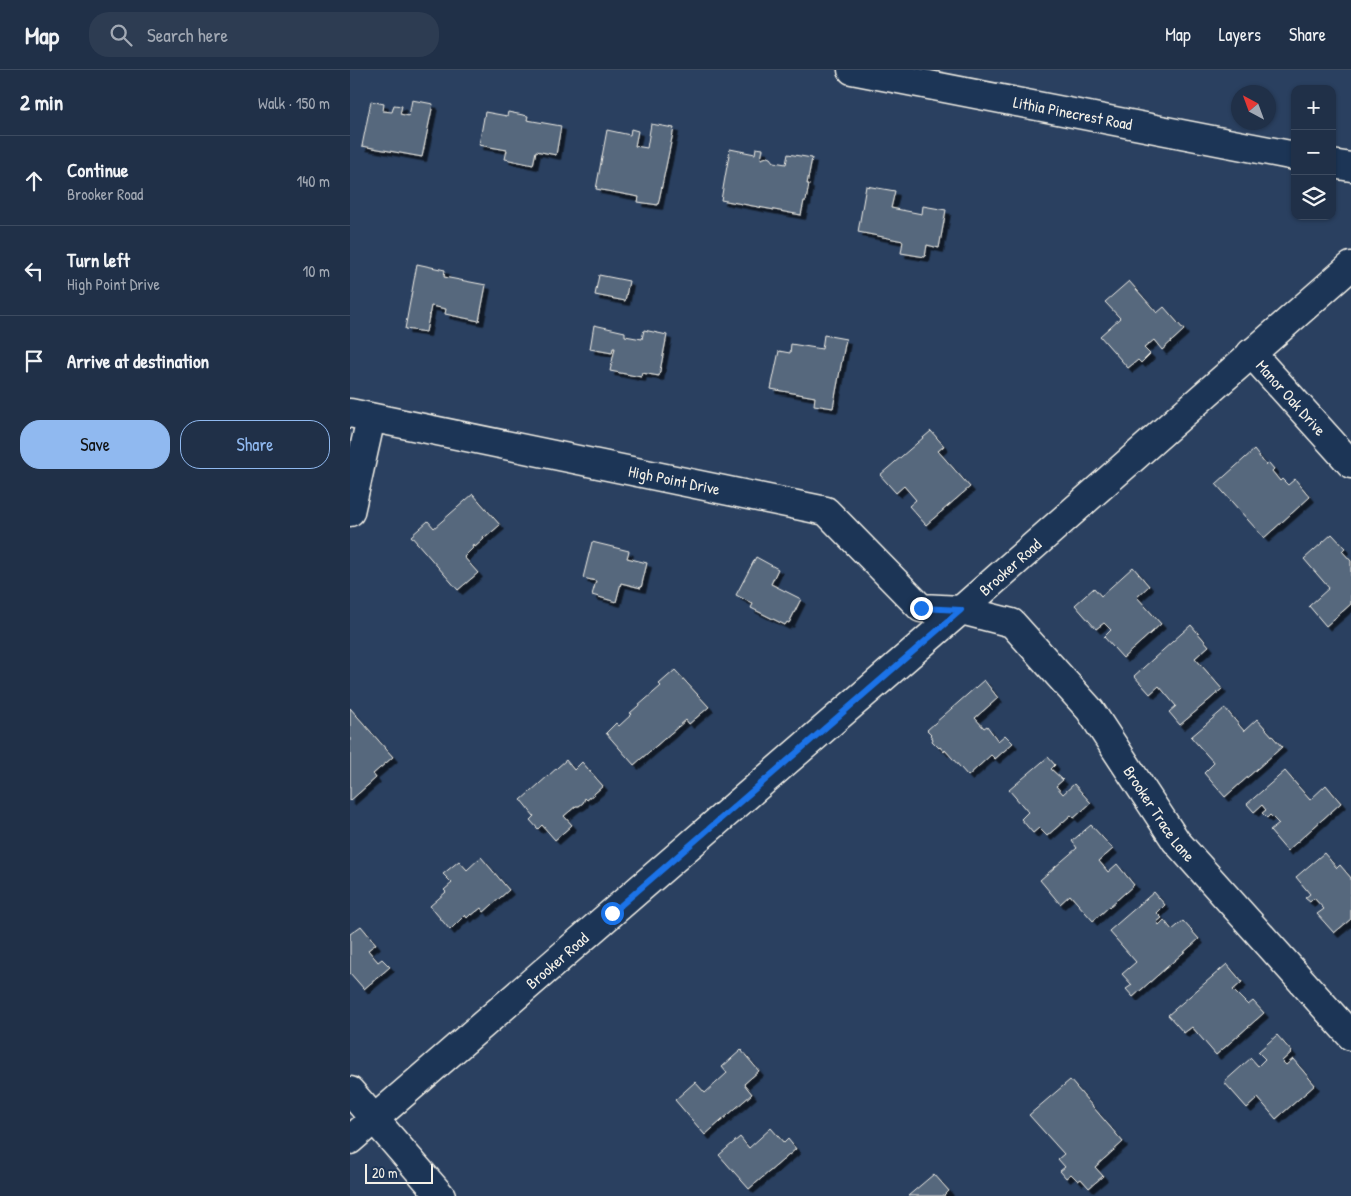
<!DOCTYPE html>
<html lang="en">
<head>
<meta charset="utf-8">
<style>
  :root { --surface:#203048; --page:#2d3c52; --text:#f1f3f6; --muted:#a2a9b4; --line:#3d4b60; --accent:#90b9f0 }
  body { margin:0; font-family:"Patrick Hand",sans-serif; background:var(--page); color:var(--text) }
  .controls { position:absolute; right:15px; top:15px; display:grid; overflow:hidden; border-radius:10px; box-shadow:0 1px 4px #0004 }
  .controls button { width:45px; height:45px; display:grid; place-items:center; padding:0; border:0; border-bottom:1px solid var(--line); background:var(--surface); color:var(--text); font:25px sans-serif }
  .compass { position:absolute; left:881px; top:15px; width:45px; height:45px; border-radius:50%; background:var(--surface); box-shadow:0 1px 4px #0004; rotate:319deg }
  .scale { position:absolute; left:15px; bottom:12px; width:68px; box-sizing:border-box; padding-left:5px; border:2px solid #f4f1e8; border-top:0; font-size:14px; line-height:18px; white-space:nowrap; color:#f4f1e8; -webkit-text-stroke:4px #1d3557; paint-order:stroke }
  .stop { position:absolute; width:15px; height:15px; margin:-11px; border:4px solid #1a73e8; border-radius:50%; background:#fff }
  .stop.end { background:#1a73e8; border-color:#fff; box-shadow:0 1px 5px #0008 }
  .list { margin:0; padding:0; list-style:none }
  h2 { display:flex; justify-content:space-between; align-items:center; height:65px; margin:0; padding:0 20px; font-size:21px }
  h2 small { font-size:16px; font-weight:400; color:var(--muted) }
  .list li { display:grid; grid-template-columns:32px 1fr auto; gap:15px; align-items:center; box-sizing:border-box; height:90px; padding:0 20px; border-top:1px solid var(--line) }
  .list b { display:block; font-size:19px; white-space:nowrap }
  .list p { margin:0; font-size:16px; white-space:nowrap; color:var(--muted) }
  .list em { font-size:16px; font-style:normal; color:var(--muted) }
  .actions { display:flex; gap:10px; padding:15px 20px }
  .actions a { flex:1; padding:11px 0; border:1px solid var(--accent); border-radius:20px; text-align:center; font-size:18px; color:var(--accent) }
  .actions .main { background:var(--accent); color:#111 }
  .icon { flex:none; width:28px; height:28px; fill:none; stroke:currentColor; stroke-width:2; stroke-linecap:round; stroke-linejoin:round }
  .map { position:relative; flex:none; width:1001px; height:1126px; overflow:hidden }
  header { display:flex; align-items:center; gap:30px; box-sizing:border-box; height:70px; padding:0 25px; background:var(--surface); border-bottom:1px solid var(--line) }
  header strong { font-size:24px }
  nav { display:flex; gap:28px; margin-inline-start:auto; font-size:18px }
  .search { width:350px; height:45px; background:var(--page); display:flex; align-items:center; gap:12px; box-sizing:border-box; padding:0 18px; border-radius:20px; color:var(--muted); font-size:19px }
  main { display:flex }
  aside { flex:1; background:var(--surface) }
  .map>svg:first-child { display:block }
</style>
</head>
<body>
<header>
<strong>Map</strong>
<div class="search"><svg class="icon" aria-label="search" viewBox="0 0 24 24"><circle cx="10" cy="10" r="6"/><path d="M15 15l6 6"/></svg>Search here</div>
<nav><a>Map</a><a>Layers</a><a>Share</a></nav>
</header>
<main>
<aside>
<h2>2 min<small>Walk · 150 m</small></h2>
<ul class="list">
<li><svg class="icon" aria-label="ahead" viewBox="0 0 24 24"><path d="M12 20V5M6 11l6-6 6 6"/></svg><div><b>Continue</b><p>Brooker Road</p></div><em>140 m</em></li>
<li><svg class="icon" aria-label="left" viewBox="0 0 24 24"><path d="M17 20v-9H6M10 6l-5 5 5 5"/></svg><div><b>Turn left</b><p>High Point Drive</p></div><em>10 m</em></li>
<li><svg class="icon" aria-label="arrive" viewBox="0 0 24 24"><path d="M6 21V4h12l-3 4 3 4H6"/></svg><div><b>Arrive at destination</b></div></li>
</ul>
<div class="actions"><a class="main">Save</a><a>Share</a></div>
</aside>
<div class="map">
<svg width="1001" height="1126" viewBox="0 0 1001 1126">
  <defs>
    <filter id="shadow"><feDropShadow dx="4.5" dy="4.5" stdDeviation="0" flood-color="#0009"/></filter>
  </defs>
  <rect width="100%" height="100%" fill="#2a4060"/>
  <filter id="ink" filterUnits="userSpaceOnUse"><feTurbulence type="fractalNoise" baseFrequency=".02" numOctaves="2"/><feDisplacementMap in="SourceGraphic" scale="10" xChannelSelector="R" yChannelSelector="G"/><feConvolveMatrix kernelMatrix="1 2 1 2 8 2 1 2 1" color-interpolation-filters="sRGB"/></filter>
  <g filter="url(#ink)">
    <g fill="#56677d" stroke="#f4f1e8" filter="url(#shadow)">
      <polygon points="62,30 83,34 72,87 12,76 21,31 34,34 33,41 42,42 44,35 52,36 50,44 59,46"/>
      <polygon points="135,42 157,46 158,42 178,46 177,50 211,56 206,85 186,81 183,95 155,89 157,80 129,75"/>
      <polygon points="301,54 324,58 308,135 288,132 289,127 246,119 257,60 280,65 281,59 288,61 285,76 297,78"/>
      <polygon points="406,78 413,79 411,89 417,87 421,88 424,92 436,94 438,84 462,88 457,114 459,114 456,131 454,131 451,145 371,130 380,79 405,84"/>
      <polygon points="516,116 545,121 541,138 572,144 573,136 596,140 589,178 577,175 575,187 551,183 553,171 508,162"/>
      <polygon points="67,194 95,200 94,207 136,215 129,251 95,244 96,239 81,236 76,262 55,259"/>
      <polygon points="249,205 279,211 275,231 245,225"/>
      <polygon points="779,211 807,243 814,237 834,260 812,280 804,270 794,278 800,284 791,293 788,290 778,298 750,266 770,248 755,232"/>
      <polygon points="244,255 275,262 275,266 292,269 294,260 317,265 309,306 292,303 291,307 260,301 265,278 263,278 262,283 240,279"/>
      <polygon points="474,265 496,269 483,338 464,335 465,327 421,319 429,281 440,283 441,274 472,279"/>
      <polygon points="581,361 594,376 588,381 620,417 576,455 559,436 566,430 554,416 546,423 530,405"/>
      <polygon points="904,380 916,395 919,393 924,399 922,401 930,411 932,409 938,415 945,409 960,427 914,468 866,414"/>
      <polygon points="123,424 150,455 136,467 134,466 133,467 134,469 125,477 124,475 122,476 123,478 114,487 128,503 108,520 61,466 78,451 84,458"/>
      <polygon points="982,464 995,478 992,481 1001,491 1001,534 976,556 959,536 979,518 954,489"/>
      <polygon points="242,472 279,481 277,488 297,493 291,518 271,513 266,532 242,525 246,511 233,508"/>
      <polygon points="406,487 428,499 421,514 451,529 439,553 437,552 435,555 401,538 403,534 386,525"/>
      <polygon points="783,497 799,516 787,527 811,554 773,588 754,567 761,560 754,553 746,559 725,535 744,518 751,526"/>
      <polygon points="841,555 859,576 845,588 872,619 830,655 819,642 826,636 809,616 800,624 784,606"/>
      <polygon points="325,600 359,637 339,654 336,650 284,695 256,663 266,653 269,656 282,644 280,643 311,616 309,614"/>
      <polygon points="634,610 648,628 625,648 634,658 637,656 648,671 655,665 663,673 645,689 641,685 618,706 595,680 594,682 590,677 589,678 582,671 583,669 580,665 581,664 577,660"/>
      <polygon points="0,638 43,687 23,704 26,708 0,731"/>
      <polygon points="875,638 894,661 907,649 932,677 875,727 854,703 864,693 841,667"/>
      <polygon points="698,687 705,695 701,699 713,710 706,716 713,724 724,714 741,733 724,748 721,745 697,766 689,758 683,763 671,749 678,742 659,720"/>
      <polygon points="216,690 224,700 232,692 253,716 237,730 235,728 233,733 229,736 226,736 214,746 222,755 205,770 192,755 188,759 180,750 184,746 171,730"/>
      <polygon points="935,701 960,730 976,715 991,733 937,781 920,761 929,754 920,745 917,748 912,743 916,740 912,735 904,742 897,734"/>
      <polygon points="741,755 763,779 749,791 758,802 767,794 784,815 743,851 720,825 710,834 690,810 727,778 722,771"/>
      <polygon points="974,783 987,798 990,795 1001,808 1001,849 984,863 967,844 974,839 964,828 960,832 955,828 960,824 946,807"/>
      <polygon points="131,787 159,820 134,842 131,838 122,845 121,844 117,848 115,845 100,860 80,836 96,822 94,820 102,813 93,804 109,791 117,800"/>
      <polygon points="804,822 815,835 807,843 812,848 807,852 809,855 814,850 822,860 833,851 849,869 783,927 776,919 782,915 772,904 786,892 759,861"/>
      <polygon points="11,856 26,874 18,880 28,892 32,889 40,897 14,919 0,903 0,864"/>
      <polygon points="877,894 892,912 883,920 898,935 903,931 914,943 866,985 842,957 834,963 818,945"/>
      <polygon points="927,965 942,982 932,991 936,995 943,989 965,1015 926,1049 908,1028 897,1038 874,1012 901,988 908,996 915,989 908,982"/>
      <polygon points="391,980 409,1001 394,1014 402,1024 355,1065 325,1030 345,1012 355,1023 377,1003 372,997"/>
      <polygon points="720,1010 773,1072 745,1097 753,1106 739,1118 731,1109 728,1111 721,1104 716,1108 710,1101 715,1097 708,1089 714,1084 679,1045"/>
      <polygon points="421,1058 434,1073 438,1069 446,1079 399,1119 369,1085 390,1067 399,1078"/>
      <polygon points="584,1104 599,1121 594,1126 558,1126"/>
    </g>
    <g fill="none" stroke-linecap="round" stroke-linejoin="round">
      <defs>
        <g id="minor">
          <path id="s1" d="M901,283l100,111"/>
          <path id="s2" d="M0,343l476,98 95,97 40,2 51,13 78,87 86,131 175,195"/>
          <polyline points="0,442 21,348"/>
          <polyline points="0,1021 91,1126"/>
          <path id="s3" d="M0,1070l611,-530 390,-344"/>
        </g>
        <g id="major">
          <path id="s4" d="M502,0l443,86"/>
          <polyline points="982,94 1001,97"/>
        </g>
      </defs>
      <use href="#minor" stroke="#f4f1e8" stroke-width="31"/>
      <use href="#major" stroke="#f4f1e8" stroke-width="31"/>
      <use href="#minor" stroke="#1d3557" stroke-width="28"/>
      <use href="#major" stroke="#1d3557" stroke-width="28"/>
    </g>
  </g>
  <g fill="none" stroke-linecap="round" stroke-linejoin="round" filter="url(#ink)">
    <polyline stroke="#1a73e8" stroke-width="6" points="262,843 611,540 571,538"/>
  </g>
  <g text-anchor="middle" stroke-width="4.5" stroke-linejoin="round" paint-order="stroke">
    <g font-size="16" fill="#f4f1e8" stroke="#1d3557">
      <text dy="6" stroke="none"><textPath href="#s4" startOffset="225">Lithia Pinecrest Road</textPath></text>
      <text dy="6" stroke="none"><textPath href="#s1" startOffset="60">Manor Oak Drive</textPath></text>
      <text dy="6" stroke="none"><textPath href="#s2" startOffset="331">High Point Drive</textPath></text>
      <text dy="6" stroke="none"><textPath href="#s3" startOffset="874">Brooker Road</textPath></text>
      <text dy="6" stroke="none"><textPath href="#s2" startOffset="956">Brooker Trace Lane</textPath></text>
      <text dy="6" stroke="none"><textPath href="#s3" startOffset="274">Brooker Road</textPath></text>
    </g>
  </g>
</svg>
<div class="controls">
<button>+</button>
<button>−</button>
<button><svg class="icon" aria-label="layers" viewBox="0 0 24 24"><path d="M12 4l9 5-9 5-9-5zM3 14l9 5 9-5"/></svg></button>
</div>
<svg class="compass" viewBox="-18 -18 36 36"><path d="M0-13l5 13h-10z" fill="#e53935"/><path d="M0 13l5-13h-10z" fill="#a2a9b4"/></svg>
<div class="scale">20 m</div>
<div class="stop" style="left:262px;top:843px"></div>
<div class="stop end" style="left:571px;top:538px"></div>
</div>
</main>
</body>
</html>
